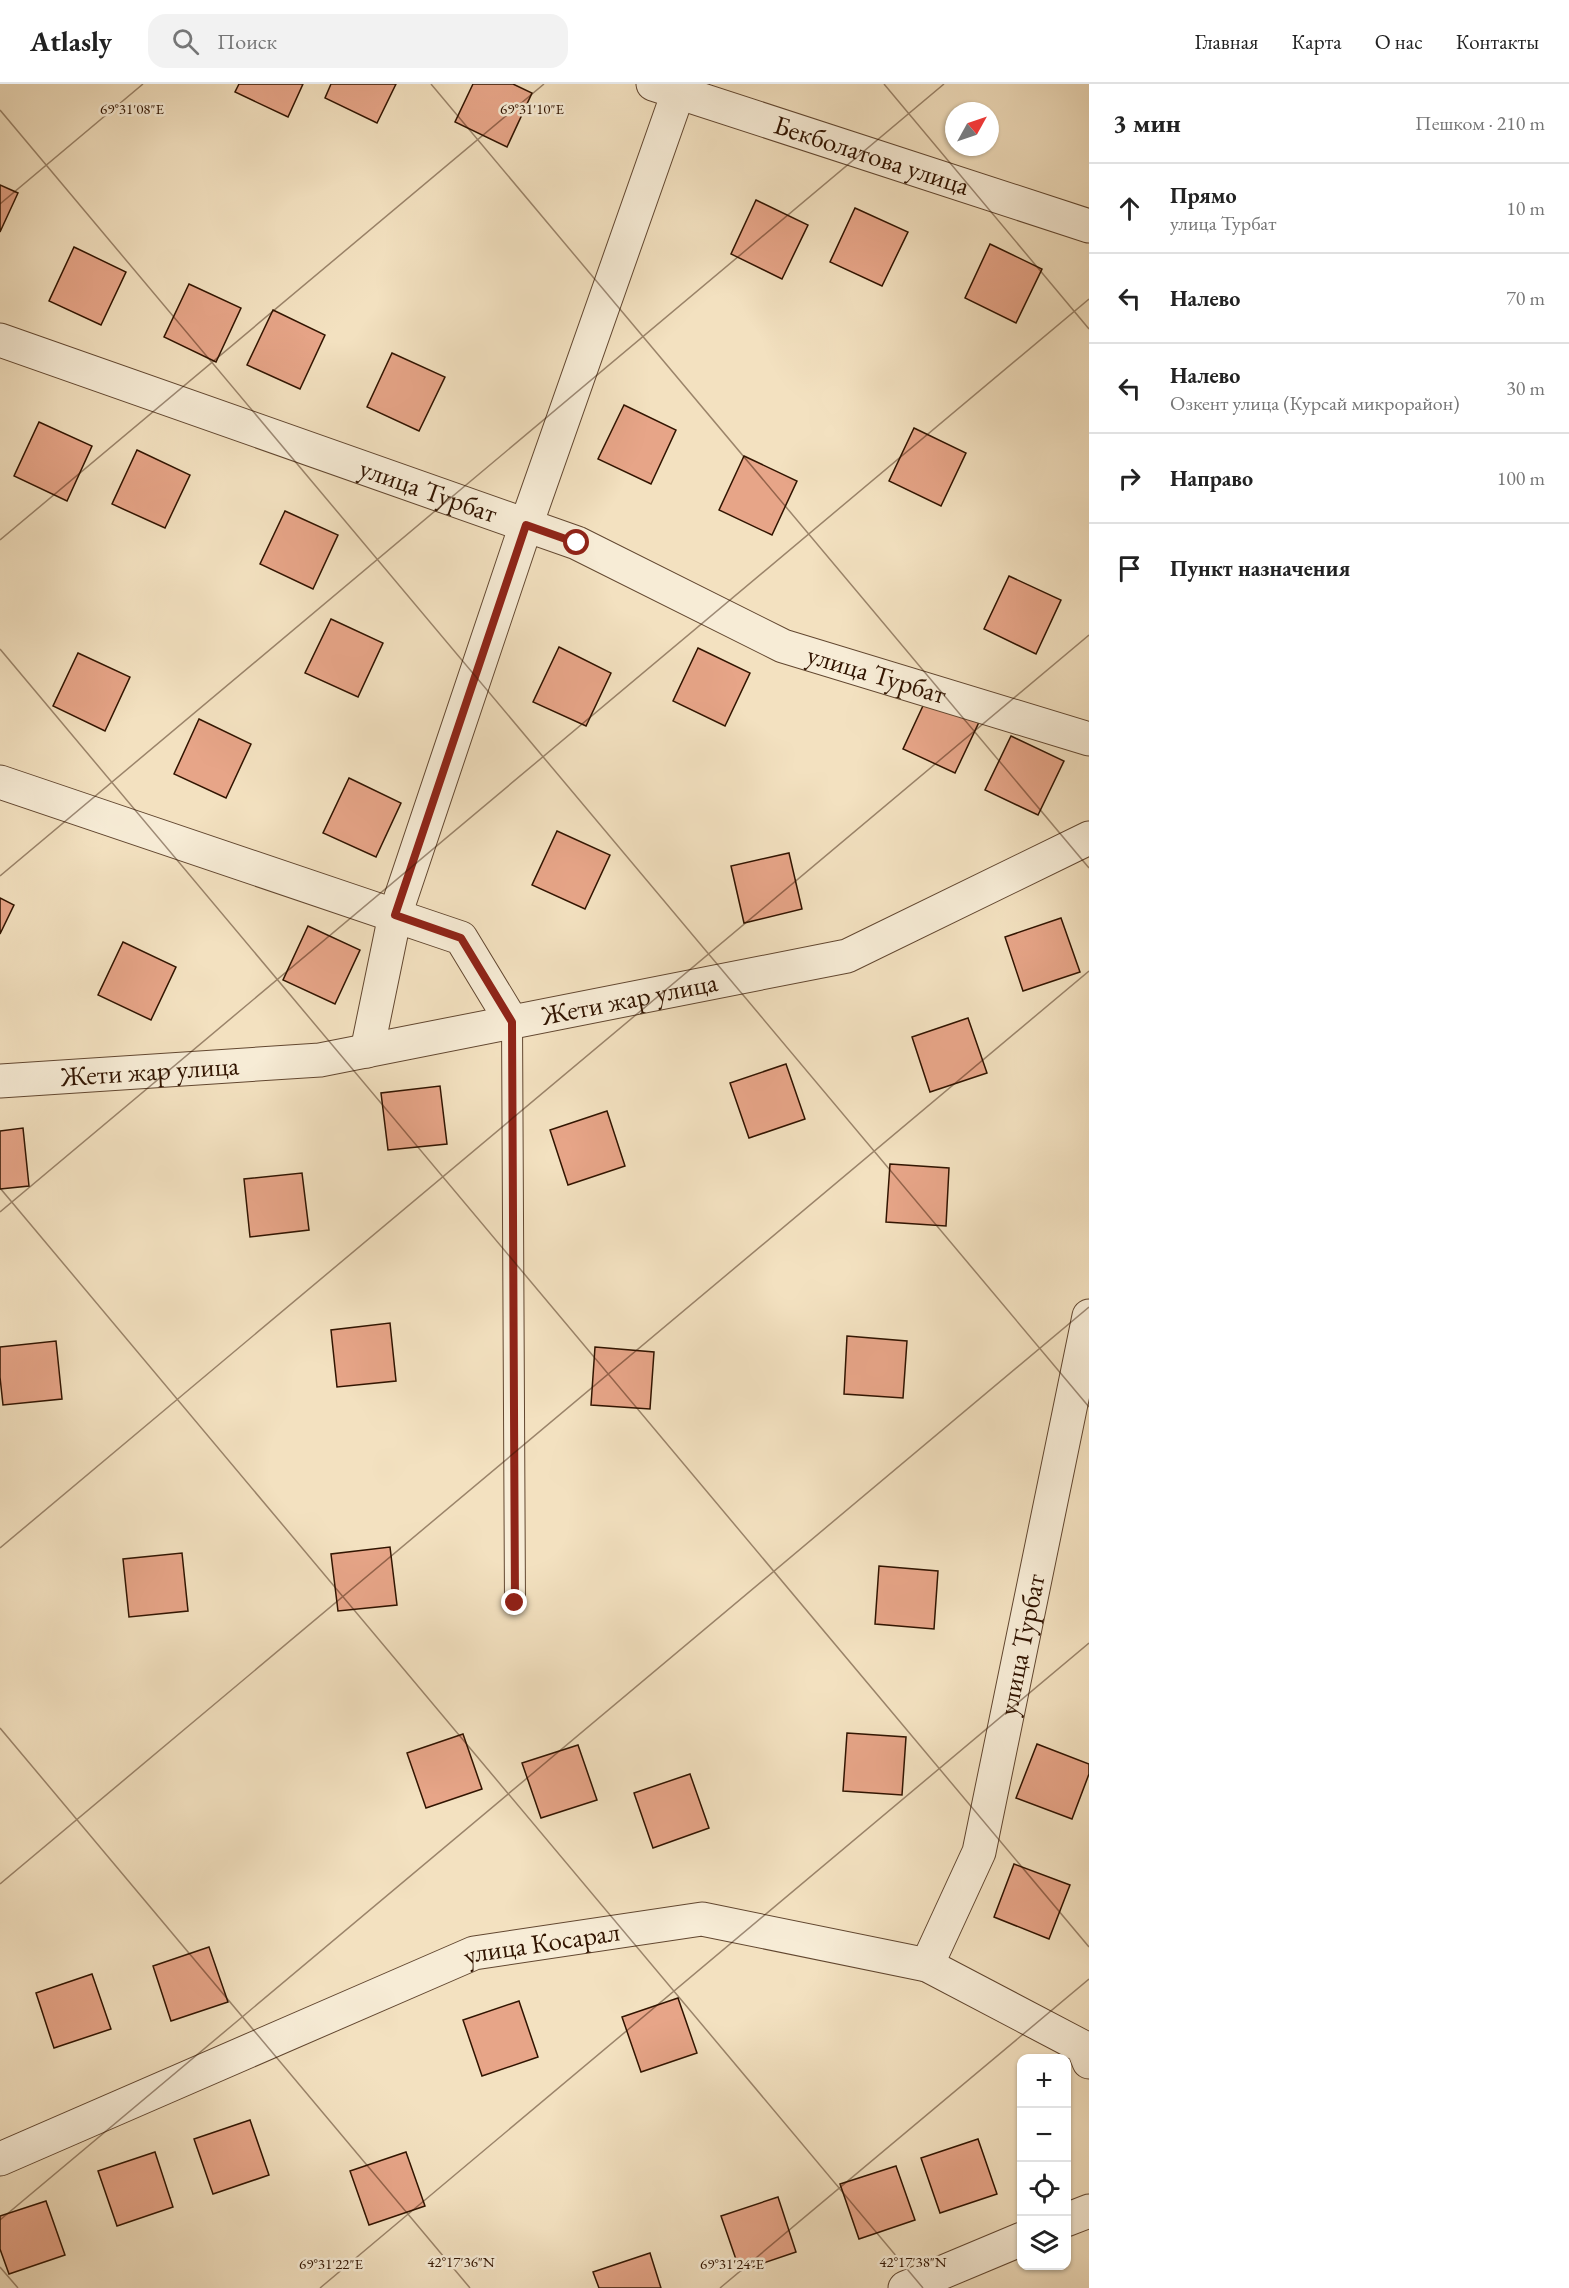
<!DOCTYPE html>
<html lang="ru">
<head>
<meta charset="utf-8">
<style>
  :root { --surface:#fff; --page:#f2f2f2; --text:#222; --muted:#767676; --line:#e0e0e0 }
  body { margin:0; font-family:"EB Garamond",serif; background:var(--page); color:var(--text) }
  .controls { position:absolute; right:18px; bottom:18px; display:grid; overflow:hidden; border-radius:12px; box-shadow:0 2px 4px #0004 }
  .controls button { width:54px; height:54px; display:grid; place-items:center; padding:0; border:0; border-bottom:2px solid var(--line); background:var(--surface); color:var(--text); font:30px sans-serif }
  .compass { position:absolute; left:945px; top:18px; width:54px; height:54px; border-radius:50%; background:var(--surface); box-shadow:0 2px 4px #0004; rotate:50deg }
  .stop { position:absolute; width:18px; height:18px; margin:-14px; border:4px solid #8f2418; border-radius:50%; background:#fff }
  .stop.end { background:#8f2418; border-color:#fff; box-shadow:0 2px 6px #0008 }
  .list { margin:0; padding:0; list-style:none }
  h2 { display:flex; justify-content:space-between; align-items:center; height:78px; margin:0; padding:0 24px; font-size:26px }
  h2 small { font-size:20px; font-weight:400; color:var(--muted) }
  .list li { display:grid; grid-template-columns:39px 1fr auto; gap:18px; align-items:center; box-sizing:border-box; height:90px; padding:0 24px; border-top:2px solid var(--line) }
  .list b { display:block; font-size:22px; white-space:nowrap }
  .list p { margin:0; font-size:20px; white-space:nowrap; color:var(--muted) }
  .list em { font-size:20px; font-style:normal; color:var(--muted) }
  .icon { flex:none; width:33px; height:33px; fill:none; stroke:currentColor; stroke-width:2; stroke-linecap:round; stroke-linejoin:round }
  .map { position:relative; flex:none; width:1089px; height:2204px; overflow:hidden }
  header { display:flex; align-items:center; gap:36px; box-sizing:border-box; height:84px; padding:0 30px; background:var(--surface); border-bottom:2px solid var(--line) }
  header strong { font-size:28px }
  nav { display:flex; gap:33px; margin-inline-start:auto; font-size:21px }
  .search { width:420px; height:54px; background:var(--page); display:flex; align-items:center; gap:15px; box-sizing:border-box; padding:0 21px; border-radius:18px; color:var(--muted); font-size:22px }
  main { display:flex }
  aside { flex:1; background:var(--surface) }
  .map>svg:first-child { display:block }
</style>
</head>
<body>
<header>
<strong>Atlasly</strong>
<div class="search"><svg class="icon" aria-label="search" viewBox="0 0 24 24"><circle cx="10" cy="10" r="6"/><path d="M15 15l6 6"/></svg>Поиск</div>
<nav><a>Главная</a><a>Карта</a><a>О нас</a><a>Контакты</a></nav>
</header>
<main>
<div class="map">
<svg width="1089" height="2204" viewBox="0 0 1089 2204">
  <rect width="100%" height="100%" fill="#f3e1c0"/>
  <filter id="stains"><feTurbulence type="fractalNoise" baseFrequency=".00333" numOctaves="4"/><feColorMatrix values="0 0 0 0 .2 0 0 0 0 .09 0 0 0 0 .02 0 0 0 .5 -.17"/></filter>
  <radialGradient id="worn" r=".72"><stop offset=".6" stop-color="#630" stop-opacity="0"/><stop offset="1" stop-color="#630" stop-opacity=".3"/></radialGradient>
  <g fill="#e7a588" stroke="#311400" stroke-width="1.5">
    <polygon points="239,0 303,0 288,33 235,8"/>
    <polygon points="331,0 396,0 377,39 325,14"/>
    <polygon points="473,0 513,0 532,9 507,63 455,38"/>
    <polygon points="0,101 18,109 0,148"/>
    <polygon points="756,116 808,141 782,195 731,170"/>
    <polygon points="855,124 908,148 882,202 830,178"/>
    <polygon points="990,160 1042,185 1016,239 965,214"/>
    <polygon points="74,163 126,188 101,241 49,217"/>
    <polygon points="189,200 241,224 216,278 164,253"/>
    <polygon points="273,226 325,251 300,305 247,281"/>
    <polygon points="392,269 445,293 419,347 367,323"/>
    <polygon points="624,321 676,346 651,400 598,375"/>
    <polygon points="39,338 92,362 67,417 14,392"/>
    <polygon points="914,344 966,369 941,422 889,397"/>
    <polygon points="137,366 190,391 165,444 112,420"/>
    <polygon points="744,372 797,397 772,451 719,426"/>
    <polygon points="285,427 338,451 313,505 260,480"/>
    <polygon points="1009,492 1061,516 1036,570 984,545"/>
    <polygon points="331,535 383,559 358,613 305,589"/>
    <polygon points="559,563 611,589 586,642 533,618"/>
    <polygon points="698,564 750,589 725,642 673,617"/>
    <polygon points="78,569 130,593 105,647 53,622"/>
    <polygon points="928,611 980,636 955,689 903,665"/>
    <polygon points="199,635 251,660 226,714 174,690"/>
    <polygon points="1011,652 1064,677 1038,731 985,706"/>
    <polygon points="349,694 401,719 376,773 323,749"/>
    <polygon points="557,747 610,771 585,825 532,801"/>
    <polygon points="789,769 802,825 744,839 731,782"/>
    <polygon points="0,814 14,821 0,850"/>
    <polygon points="1061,834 1080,888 1023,907 1005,853"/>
    <polygon points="308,842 360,866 335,920 283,896"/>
    <polygon points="123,858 176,883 151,936 98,911"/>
    <polygon points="968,934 987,989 930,1008 912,953"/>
    <polygon points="786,980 805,1035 749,1054 730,999"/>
    <polygon points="440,1002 447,1060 388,1066 381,1009"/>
    <polygon points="607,1027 625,1082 568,1101 550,1046"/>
    <polygon points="23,1044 29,1102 0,1105 0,1047"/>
    <polygon points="890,1080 949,1084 946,1142 886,1138"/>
    <polygon points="302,1089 309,1146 250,1153 244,1095"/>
    <polygon points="390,1239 396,1297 337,1303 331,1246"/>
    <polygon points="847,1252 907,1257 903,1314 844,1310"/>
    <polygon points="56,1257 62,1315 3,1321 0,1293 0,1263"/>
    <polygon points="595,1263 654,1268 650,1325 591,1321"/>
    <polygon points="390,1463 397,1521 338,1527 331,1470"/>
    <polygon points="182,1469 188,1527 129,1533 123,1475"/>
    <polygon points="879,1482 938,1487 934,1545 875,1540"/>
    <polygon points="847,1649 906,1653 902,1711 843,1707"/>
    <polygon points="463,1650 482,1705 426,1724 407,1669"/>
    <polygon points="1037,1660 1089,1680 1089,1690 1072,1735 1016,1714"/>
    <polygon points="578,1661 597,1716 541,1734 522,1679"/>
    <polygon points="690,1690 709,1744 653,1764 634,1709"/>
    <polygon points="1014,1780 1070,1801 1049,1855 994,1833"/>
    <polygon points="209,1863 228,1918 171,1937 153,1882"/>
    <polygon points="92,1890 111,1945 54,1964 36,1909"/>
    <polygon points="678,1914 697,1969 641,1988 622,1933"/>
    <polygon points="519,1917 538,1973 482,1992 463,1936"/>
    <polygon points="250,2036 269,2091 213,2110 194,2055"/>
    <polygon points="978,2055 997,2110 940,2129 921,2074"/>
    <polygon points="155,2068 173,2123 117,2142 98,2087"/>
    <polygon points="406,2068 425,2122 369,2141 350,2087"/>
    <polygon points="896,2082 915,2136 859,2155 840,2100"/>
    <polygon points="778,2113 796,2168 740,2187 721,2132"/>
    <polygon points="46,2117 65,2171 9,2190 0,2165 0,2132"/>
    <polygon points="650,2169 661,2204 599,2204 593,2188"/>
  </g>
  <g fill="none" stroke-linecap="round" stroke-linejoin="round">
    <defs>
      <polyline id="service" points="512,938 515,1519"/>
      <g id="minor">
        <path id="s1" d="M0,256l577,203 206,103 306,93"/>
        <polyline points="0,698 461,854 512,938"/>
        <polyline points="367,967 395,831 526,441 678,9"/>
        <path id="s2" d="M927,1881l52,-113 110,-536"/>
        <path id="s3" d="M0,2075l474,-206 228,-34 225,46 156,82 6,15"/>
        <polyline points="1066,2136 1089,2127"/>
        <polyline points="905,2204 1022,2155"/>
      </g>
      <g id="tertiary">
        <path id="s4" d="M653,0l436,142"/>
        <path id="s5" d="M0,997l320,-21 527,-104 242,-118"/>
      </g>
    </defs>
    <use href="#service" stroke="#624730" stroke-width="22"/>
    <use href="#minor" stroke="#624730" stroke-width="35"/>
    <use href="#tertiary" stroke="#624730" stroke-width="35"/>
    <use href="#service" stroke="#f7ecd6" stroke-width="20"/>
    <use href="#minor" stroke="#f7ecd6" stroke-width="33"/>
    <use href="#tertiary" stroke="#f7ecd6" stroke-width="33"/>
  </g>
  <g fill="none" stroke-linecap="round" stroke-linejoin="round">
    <polyline stroke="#8f2418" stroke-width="8" points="515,1519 512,938 461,854 395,831 526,441 577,459"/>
  </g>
  <path fill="none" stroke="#311400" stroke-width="1.5" stroke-opacity="0.45" d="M431,0l658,784M884,0l205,245M0,26l1089,1297M0,120l143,-120M0,456l544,-456M0,565l1089,1298M0,792l944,-792M0,1104l923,1100M0,1128l1089,-913M0,1464l1089,-913M0,1644l470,560M0,1800l1089,-913M0,2136l1089,-913M0,2183l18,21M320,2204l769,-645M720,2204l369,-309"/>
  <g text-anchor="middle" stroke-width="5" stroke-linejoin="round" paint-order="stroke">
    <g font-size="27" fill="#311400" stroke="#f7ecd6">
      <text dy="9" stroke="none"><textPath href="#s4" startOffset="230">Бекболатова улица</textPath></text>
      <text dy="9" stroke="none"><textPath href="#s1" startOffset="454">улица Турбат</textPath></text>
      <text dy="9" stroke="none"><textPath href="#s1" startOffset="940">улица Турбат</textPath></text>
      <text dy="9" stroke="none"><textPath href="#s5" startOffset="636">Жети жар улица</textPath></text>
      <text dy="9" stroke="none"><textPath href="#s5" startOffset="150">Жети жар улица</textPath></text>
      <text dy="9" stroke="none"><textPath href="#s2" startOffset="336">улица Турбат</textPath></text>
      <text dy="9" stroke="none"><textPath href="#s3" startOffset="585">улица Косарал</textPath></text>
    </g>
  </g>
  <g font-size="15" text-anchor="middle" fill="#311400" stroke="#f7ecd6" stroke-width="5" stroke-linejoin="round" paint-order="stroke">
    <text x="132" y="30">69°31'08"E</text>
    <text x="532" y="30">69°31'10"E</text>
    <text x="461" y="2183">42°17'36"N</text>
    <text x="913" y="2183">42°17'38"N</text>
    <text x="331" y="2185">69°31'22"E</text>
    <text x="732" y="2185">69°31'24"E</text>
  </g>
  <rect width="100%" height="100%" filter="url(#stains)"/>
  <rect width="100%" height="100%" fill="url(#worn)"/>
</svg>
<div class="controls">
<button>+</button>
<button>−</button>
<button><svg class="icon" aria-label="locate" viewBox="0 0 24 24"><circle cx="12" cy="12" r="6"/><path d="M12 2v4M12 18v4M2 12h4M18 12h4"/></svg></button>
<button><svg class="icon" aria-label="layers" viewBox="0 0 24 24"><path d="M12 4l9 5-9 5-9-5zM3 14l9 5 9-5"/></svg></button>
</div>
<svg class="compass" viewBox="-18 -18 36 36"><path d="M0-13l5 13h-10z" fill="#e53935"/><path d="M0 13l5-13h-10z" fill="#767676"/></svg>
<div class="stop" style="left:577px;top:459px"></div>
<div class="stop end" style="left:515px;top:1519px"></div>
</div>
<aside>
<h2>3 мин<small>Пешком · 210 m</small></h2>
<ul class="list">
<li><svg class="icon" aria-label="ahead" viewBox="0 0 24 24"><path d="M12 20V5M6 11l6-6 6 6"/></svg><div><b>Прямо</b><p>улица Турбат</p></div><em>10 m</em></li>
<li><svg class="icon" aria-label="left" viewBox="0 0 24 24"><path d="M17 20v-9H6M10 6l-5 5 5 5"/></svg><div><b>Налево</b></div><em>70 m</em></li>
<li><svg class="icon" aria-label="left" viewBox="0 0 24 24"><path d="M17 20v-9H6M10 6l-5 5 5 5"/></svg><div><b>Налево</b><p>Озкент улица (Курсай микрорайон)</p></div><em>30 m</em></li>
<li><svg class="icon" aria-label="right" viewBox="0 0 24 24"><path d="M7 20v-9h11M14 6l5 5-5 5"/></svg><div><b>Направо</b></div><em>100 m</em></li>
<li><svg class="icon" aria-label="arrive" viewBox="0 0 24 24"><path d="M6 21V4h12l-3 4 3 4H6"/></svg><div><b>Пункт назначения</b></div></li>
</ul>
</aside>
</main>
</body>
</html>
